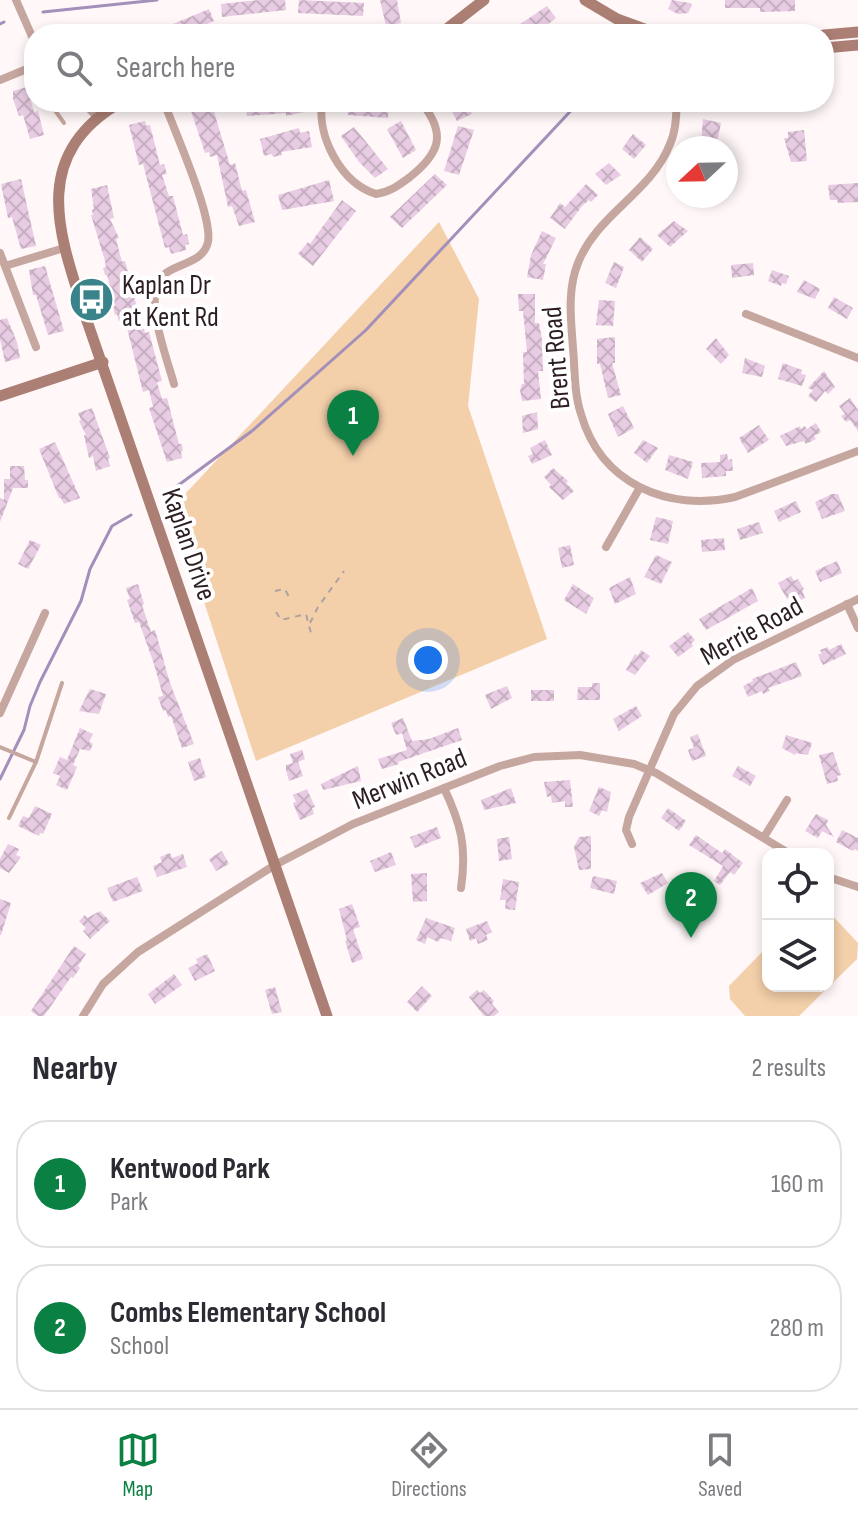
<!DOCTYPE html>
<html lang="en">
<head>
<meta charset="utf-8">
<style>
  :root { --surface:#fff; --page:#f2f2f3; --text:#2b2b33; --muted:#7c7c81; --line:#e1e1e2; --accent:#0b8043 }
  body { margin:0; font-family:"Sofia Sans Condensed",sans-serif; background:var(--page); color:var(--text) }
  .controls { position:absolute; right:24px; bottom:24px; display:grid; overflow:hidden; border-radius:16px; box-shadow:0 4px 12px #0003 }
  .controls button { width:72px; height:72px; display:grid; place-items:center; padding:0; border:0; border-bottom:2px solid var(--line); background:var(--surface); color:var(--text); font:40px sans-serif }
  .compass { position:absolute; left:666px; top:136px; width:72px; height:72px; border-radius:50%; background:var(--surface); box-shadow:0 4px 12px #0003; rotate:248deg }
  .you { position:absolute; left:428px; top:660px; width:28px; height:28px; margin:-20px; border:6px solid #fff; border-radius:50%; background:#1a73e8; box-shadow:0 0 0 12px #1a73e833 }
  .badge { display:grid; place-items:center; width:52px; height:52px; border-radius:50%; background:var(--accent); color:#fff; font-size:26px; font-weight:700 }
  .pin { position:absolute; translate:-50% -66px; filter:drop-shadow(0 2px 4px #0008) }
  .pin::after { content:''; position:absolute; top:42px; width:28px; height:24px; background:inherit; clip-path:polygon(0 0,100% 0,50% 100%) }
  .list { margin:0; padding:0; list-style:none }
  h2 { display:flex; justify-content:space-between; align-items:center; height:104px; margin:0; padding:0 32px; font-size:34px }
  h2 small { font-size:26px; font-weight:400; color:var(--muted) }
  .list li { display:grid; grid-template-columns:52px 1fr auto; gap:24px; align-items:center; box-sizing:border-box; height:128px; margin:0 16px 16px; padding:0 16px; border:2px solid var(--line); border-radius:32px }
  .list b { display:block; font-size:30px; white-space:nowrap }
  .list p { margin:0; font-size:26px; white-space:nowrap; color:var(--muted) }
  .list em { font-size:26px; font-style:normal; color:var(--muted) }
  .icon { flex:none; width:44px; height:44px; fill:none; stroke:currentColor; stroke-width:2; stroke-linecap:round; stroke-linejoin:round }
  .map { position:relative; flex:none; width:858px; height:1016px; overflow:hidden }
  .search { position:absolute; background:var(--surface); box-shadow:0 4px 12px #0003; left:24px; right:24px; top:24px; height:88px; display:flex; align-items:center; gap:20px; box-sizing:border-box; padding:0 28px; border-radius:32px; color:var(--muted); font-size:30px }
  .sheet { height:392px; background:var(--surface) }
  nav { display:flex; justify-content:space-around; align-items:center; box-sizing:border-box; height:112px; border-top:2px solid var(--line); background:var(--surface); font-size:22px; color:var(--muted) }
  nav a { display:grid; justify-items:center; gap:4px }
  nav .on { color:var(--accent) }
  .map>svg:first-child { display:block }
</style>
</head>
<body>
<div class="map">
<svg width="858" height="1016" viewBox="0 0 858 1016">
  <defs>
    <pattern id="building-cross-hatch" width="8" height="8" patternUnits="userSpaceOnUse" patternTransform="scale(2)"><rect width="8" height="8" fill="#e8cce3"/><path d="M0 0l8 8M0 8l8-8" fill="none" stroke="#c7afc2"/></pattern>
  </defs>
  <rect width="100%" height="100%" fill="#fff7f8"/>
  <g fill="#f3cfaa">
    <polygon points="439,222 479,299 468,406 547,639 256,761 173,507"/>
    <polygon points="828,911 858,943 857,959 799,1016 745,1016 730,999 729,986 768,946 768,986 828,986"/>
  </g>
  <g fill="none" stroke-linecap="round" stroke-linejoin="round">
    <g stroke="#a290bb" stroke-width="3">
      <polyline points="43,12 157,0"/>
      <polyline points="0,24 4,22"/>
      <polyline points="165,495 252,431 366,330 579,102"/>
      <polyline points="0,779 24,730 30,706 40,682 81,601 90,569 112,526 131,515"/>
    </g>
  </g>
  <g fill="url(#building-cross-hatch)">
    <polygon points="259,0 285,0 286,10 222,17 221,4"/>
    <polygon points="299,0 364,3 363,16 298,13"/>
    <polygon points="380,0 397,0 401,23 386,26"/>
    <polygon points="672,0 690,3 692,5 688,13 678,14 668,9"/>
    <polygon points="725,0 795,0 795,11 760,12 760,8 725,8"/>
    <polygon points="547,6 556,18 536,34 521,34 516,27"/>
    <polygon points="209,9 214,21 183,34 149,34"/>
    <polygon points="27,87 34,112 38,111 44,135 30,139 23,115 19,116 13,99 13,91"/>
    <polygon points="192,102 211,102 230,165 235,163 242,191 246,190 255,222 239,226 232,206 228,207 217,155 210,157 209,152 205,153 189,105"/>
    <polygon points="245,102 307,102 308,111 286,116 286,113 247,116"/>
    <polygon points="337,102 389,102 388,118 348,115 347,108 336,109"/>
    <polygon points="447,102 466,102 472,114 457,121"/>
    <polygon points="703,119 721,123 716,147 701,144"/>
    <polygon points="145,121 146,126 150,125 160,165 164,164 167,174 162,175 169,196 173,196 183,235 187,234 189,244 185,245 186,250 171,254 169,247 165,248 143,164 139,165 129,125"/>
    <polygon points="401,121 416,150 403,158 387,129"/>
    <polygon points="458,126 474,130 459,175 444,171"/>
    <polygon points="354,127 388,169 375,178 359,162 341,136"/>
    <polygon points="299,128 300,133 309,131 312,147 281,152 282,155 273,157 272,154 264,156 260,139"/>
    <polygon points="804,130 807,161 791,162 784,138 788,138 788,132"/>
    <polygon points="633,134 646,145 634,159 622,149"/>
    <polygon points="609,163 621,175 606,185 595,174"/>
    <polygon points="435,174 447,185 402,228 390,217"/>
    <polygon points="21,179 36,246 21,249 12,217 8,218 1,184"/>
    <polygon points="329,180 334,201 282,210 278,195"/>
    <polygon points="858,183 858,202 838,203 837,200 830,200 828,185"/>
    <polygon points="586,184 598,195 591,202 589,200 582,206 565,229 550,218 560,203 565,207"/>
    <polygon points="107,185 114,218 110,219 119,238 116,239 122,262 125,261 128,272 138,312 133,313 138,329 144,328 145,333 149,332 162,381 157,382 162,399 167,398 179,444 182,444 183,451 181,451 182,458 167,462 149,408 153,407 149,390 143,392 125,320 119,322 117,314 115,315 113,307 115,306 107,275 105,275 103,268 106,267 105,261 91,215 93,215 92,210 94,209 91,189"/>
    <polygon points="342,200 356,211 313,266 298,254 308,242 310,244"/>
    <polygon points="674,221 688,231 670,247 657,235"/>
    <polygon points="542,231 556,238 543,264 546,264 543,280 527,277 531,255"/>
    <polygon points="640,237 653,249 642,262 629,250"/>
    <polygon points="614,262 624,267 616,288 605,283"/>
    <polygon points="753,263 754,275 732,278 731,265"/>
    <polygon points="45,266 64,331 48,335 36,295 33,295 29,270"/>
    <polygon points="772,270 789,276 786,284 782,283 781,286 768,281"/>
    <polygon points="804,280 820,289 815,299 797,292"/>
    <polygon points="518,294 535,294 535,323 539,323 542,340 543,371 538,371 541,399 522,401 520,390 522,384 524,384 523,352 527,352 523,311 519,311"/>
    <polygon points="834,297 853,308 847,319 828,308"/>
    <polygon points="599,300 615,301 613,326 596,325"/>
    <polygon points="7,318 17,342 20,358 5,362 0,339 0,320"/>
    <polygon points="615,337 615,363 612,363 621,395 608,398 600,364 597,364 597,339"/>
    <polygon points="716,338 729,355 721,364 706,349"/>
    <polygon points="745,358 765,366 762,377 742,373"/>
    <polygon points="783,363 802,370 801,374 806,375 802,386 778,379"/>
    <polygon points="824,371 835,387 828,394 825,391 816,402 808,396 813,390 808,388"/>
    <polygon points="850,398 858,410 858,431 850,420 846,422 841,416 845,414 839,406"/>
    <polygon points="623,406 634,428 618,437 608,414"/>
    <polygon points="92,408 110,458 108,459 110,466 96,471 93,456 89,458 84,435 86,435 79,421 81,420 78,413"/>
    <polygon points="537,412 538,429 523,433 522,416"/>
    <polygon points="816,423 821,432 814,436 816,439 806,444 804,441 786,446 780,436 800,426 801,429 805,426 807,429"/>
    <polygon points="759,425 769,440 748,453 739,438"/>
    <polygon points="545,440 552,455 532,464 528,456 533,454 530,448"/>
    <polygon points="643,440 658,448 647,463 634,453"/>
    <polygon points="55,442 80,498 64,504 61,498 59,498 39,449"/>
    <polygon points="727,454 728,460 732,459 733,471 726,471 726,476 702,478 701,463 720,462 720,455"/>
    <polygon points="669,455 693,462 688,479 665,470"/>
    <polygon points="10,466 24,466 25,480 28,480 28,488 13,488 0,522 0,498 4,500 4,479 10,479"/>
    <polygon points="553,468 568,481 566,483 574,491 563,500 549,487 551,485 544,477"/>
    <polygon points="832,494 838,494 845,511 822,519 815,502"/>
    <polygon points="796,501 801,512 779,522 774,511"/>
    <polygon points="656,517 673,521 668,544 650,540"/>
    <polygon points="759,522 763,533 740,540 737,529"/>
    <polygon points="724,538 725,550 702,552 701,540"/>
    <polygon points="30,540 41,545 28,569 18,564"/>
    <polygon points="570,545 574,565 562,568 558,548"/>
    <polygon points="656,555 672,562 661,584 644,577"/>
    <polygon points="837,561 842,573 820,582 815,571"/>
    <polygon points="791,576 794,581 798,579 804,589 802,590 805,598 797,602 794,595 787,599 778,583"/>
    <polygon points="630,577 636,594 615,604 609,588"/>
    <polygon points="138,584 144,604 142,605 151,632 155,630 170,683 194,744 182,748 171,716 168,717 166,710 163,711 158,697 163,696 154,664 139,622 135,623 127,600 130,599 126,588"/>
    <polygon points="573,584 594,598 586,614 564,600"/>
    <polygon points="752,588 758,601 706,630 699,619"/>
    <polygon points="688,632 695,640 691,644 693,646 678,657 669,646"/>
    <polygon points="841,644 846,654 823,665 818,655 822,653 820,650 828,647 829,650"/>
    <polygon points="641,650 650,656 635,675 626,670 635,654 638,656"/>
    <polygon points="796,662 802,676 768,688 770,691 763,694 762,691 748,697 743,686 753,681 752,679"/>
    <polygon points="592,683 600,683 600,700 577,700 578,687 592,687"/>
    <polygon points="507,686 512,698 491,709 485,695"/>
    <polygon points="90,689 106,694 99,714 79,711"/>
    <rect x="531" y="690" width="23" height="11"/>
    <polygon points="636,706 642,716 619,731 613,719"/>
    <polygon points="403,718 412,741 429,739 458,728 462,740 398,762 399,764 382,769 378,759 407,750 402,733 396,735 391,723"/>
    <polygon points="80,728 93,734 89,742 93,744 90,751 80,749 73,765 77,767 67,790 56,785 60,776 53,773 60,757 67,760"/>
    <polygon points="698,734 706,756 692,761 688,750 694,748 690,737"/>
    <polygon points="786,735 812,743 808,755 796,753 795,755 782,748"/>
    <polygon points="302,750 305,759 298,762 303,776 289,781 286,770 286,765 293,763 290,754"/>
    <polygon points="833,752 841,775 837,776 838,781 827,784 819,755"/>
    <polygon points="200,758 206,777 194,781 188,762"/>
    <polygon points="358,766 361,781 323,790 321,784"/>
    <polygon points="738,766 756,776 750,786 732,776"/>
    <polygon points="570,780 573,807 565,807 565,801 552,803 551,796 547,797 544,782"/>
    <polygon points="599,787 611,792 607,812 602,810 599,816 589,811"/>
    <polygon points="511,788 516,803 484,810 481,800"/>
    <polygon points="307,789 315,807 312,808 314,814 300,820 293,803 296,802 293,795"/>
    <polygon points="35,806 52,814 43,834 40,833 39,836 18,826 23,816 29,818"/>
    <polygon points="668,808 686,821 679,831 661,818"/>
    <polygon points="816,814 828,820 826,825 834,837 822,831 818,838 805,831"/>
    <polygon points="437,827 441,838 415,848 410,837"/>
    <polygon points="842,830 858,838 858,851 855,849 853,851 836,842"/>
    <polygon points="696,835 722,853 725,849 743,863 734,875 730,872 720,885 714,881 723,866 689,845"/>
    <polygon points="591,836 591,869 579,870 574,847 579,837"/>
    <polygon points="509,837 512,859 499,861 497,839"/>
    <polygon points="8,844 19,849 16,855 21,857 9,873 0,868 0,859"/>
    <polygon points="222,851 229,864 216,871 209,859"/>
    <polygon points="391,852 396,865 375,872 370,861"/>
    <polygon points="170,853 172,858 183,854 187,867 157,877 153,866 162,862 160,857"/>
    <polygon points="427,873 427,901 413,902 411,874"/>
    <polygon points="662,873 668,883 648,895 640,883"/>
    <polygon points="593,876 617,881 614,894 590,888"/>
    <polygon points="137,877 143,891 113,902 107,888"/>
    <polygon points="503,879 519,882 515,910 505,909 506,900 500,900"/>
    <polygon points="0,899 11,903 1,935 0,935"/>
    <polygon points="352,904 360,927 353,929 363,959 352,963 345,941 347,940 339,909"/>
    <polygon points="100,911 110,921 90,939 83,931 86,928 79,921 85,915 87,918"/>
    <polygon points="426,918 455,928 451,941 441,938 438,942 427,937 425,944 416,940"/>
    <polygon points="487,921 492,932 486,935 488,940 478,944 476,938 470,941 466,929"/>
    <polygon points="74,946 86,954 78,966 80,968 73,978 71,977 44,1016 38,1016 31,1011"/>
    <polygon points="207,954 215,971 195,981 188,968 198,963 196,959"/>
    <polygon points="174,974 182,985 155,1004 148,994"/>
    <polygon points="422,986 432,996 417,1012 407,1002"/>
    <polygon points="275,987 282,1012 272,1014 265,990"/>
    <polygon points="477,990 480,993 484,990 494,1001 492,1004 499,1012 494,1016 484,1016 469,997"/>
  </g>
  <g fill="none" stroke-linecap="round" stroke-linejoin="round">
    <g stroke="#aca2a3" stroke-width="2" stroke-dasharray="6 6" stroke-linecap="butt">
      <polyline points="275,591 285,589 289,597"/>
      <polyline points="276,612 281,620 306,614 312,637"/>
      <polyline points="310,623 318,607 344,571"/>
    </g>
    <g stroke="#c6a79f" stroke-width="4">
      <polyline points="27,70 34,81"/>
      <polyline points="49,102 64,123"/>
      <polyline points="0,747 36,762"/>
      <polyline points="9,818 36,762 62,683"/>
    </g>
    <g stroke="#c6a79f" stroke-width="8">
      <polyline points="16,0 34,41"/>
      <polyline points="0,80 34,66"/>
      <polyline points="83,102 98,118"/>
      <path d="M164,102c10,28 49,114 44,140 -6,27 -46,19 -52,46 -6,26 11,71 18,96"/>
      <path d="M322,102c-5,35 19,81 54,92 14,-2 23,-9 34,-17 30,-24 37,-43 11,-75"/>
      <path d="M677,102c-1,14 -1,29 -7,42 -19,49 -73,70 -92,119 -11,27 -7,57 -5,85 2,22 1,45 8,66 20,70 87,98 154,83l123,-46"/>
      <polyline points="0,253 36,347"/>
      <polyline points="5,266 64,248"/>
      <polyline points="746,314 858,358"/>
      <polyline points="606,547 639,489"/>
      <polyline points="847,604 858,628"/>
      <polyline points="0,713 45,613"/>
      <path d="M444,788c17,36 23,59 17,100"/>
      <polyline points="764,837 787,800"/>
      <polyline points="632,844 626,830 629,817 674,714 697,686 733,660 858,599"/>
      <polyline points="828,877 858,887"/>
      <polyline points="83,1016 103,984 138,952 275,865 353,824 500,766 534,757 580,755 634,764 656,773 790,854"/>
    </g>
    <g stroke="#ab7f73" stroke-width="11">
      <polyline points="585,0 617,19 658,34"/>
      <polyline points="440,34 484,0"/>
      <polyline points="824,35 858,32"/>
      <polyline points="824,48 858,45"/>
      <path d="M121,102c-95,55 -60,137 -34,219l240,695"/>
      <polyline points="0,396 103,362"/>
    </g>
  </g>
  <defs>
    <symbol id="bus-disc" viewBox="-11 -11 22 22"><circle r="9.5" fill="#3b838a" stroke="#fff"/><path d="M-5-6H5V4H4V6H2V4H-2V6H-4V4H-5ZM-3.5-4V0h7V-4ZM-3.5 1.2v1.5H-2V1.2ZM2 1.2v1.5H3.5V1.2Z" fill="#fff"/></symbol>
  </defs>
  <g fill-rule="evenodd">
    <use href="#bus-disc" x="66" y="274" width="51" height="51"/>
  </g>
  <g text-anchor="middle" stroke-width="8" stroke-linejoin="round" paint-order="stroke">
    <g font-size="28" fill="#2c1e21" stroke="#fff" text-anchor="start">
      <text x="122" y="294">Kaplan Dr<tspan x="122" dy="32">at Kent Rd</tspan></text>
    </g>
    <g font-size="28" fill="#2c1e21" stroke="#fff">
      <text transform="translate(555 358) rotate(-95)" y="10">Brent Road</text>
      <text transform="translate(190 544) rotate(71)" y="10">Kaplan Drive</text>
      <text transform="translate(751 630) rotate(-29)" y="10">Merrie Road</text>
      <text transform="translate(409 778) rotate(-22)" y="10">Merwin Road</text>
    </g>
  </g>
</svg>
<div class="controls">
<button><svg class="icon" aria-label="locate" viewBox="0 0 24 24"><circle cx="12" cy="12" r="6"/><path d="M12 2v4M12 18v4M2 12h4M18 12h4"/></svg></button>
<button><svg class="icon" aria-label="layers" viewBox="0 0 24 24"><path d="M12 4l9 5-9 5-9-5zM3 14l9 5 9-5"/></svg></button>
</div>
<svg class="compass" viewBox="-18 -18 36 36"><path d="M0-13l5 13h-10z" fill="#e53935"/><path d="M0 13l5-13h-10z" fill="#7c7c81"/></svg>
<div class="you"></div>
<div class="pin badge" style="left:353px;top:456px">1</div>
<div class="pin badge" style="left:691px;top:938px">2</div>
<div class="search"><svg class="icon" aria-label="search" viewBox="0 0 24 24"><circle cx="10" cy="10" r="6"/><path d="M15 15l6 6"/></svg>Search here</div>
</div>
<section class="sheet">
<h2>Nearby<small>2 results</small></h2>
<ul class="list">
<li><span class="badge">1</span><div><b>Kentwood Park</b><p>Park</p></div><em>160 m</em></li>
<li><span class="badge">2</span><div><b>Combs Elementary School</b><p>School</p></div><em>280 m</em></li>
</ul>
</section>
<nav>
<a class="on"><svg class="icon" aria-label="map" viewBox="0 0 24 24"><path d="M3 6l6-2 6 2 6-2v14l-6 2-6-2-6 2zM9 4v14M15 6v14"/></svg>Map</a>
<a><svg class="icon" aria-label="directions" viewBox="0 0 24 24"><path d="M12 3l9 9-9 9-9-9zM9 14v-3h6M13 9l2 2-2 2"/></svg>Directions</a>
<a><svg class="icon" aria-label="saved" viewBox="0 0 24 24"><path d="M7 4h10v16l-5-4-5 4z"/></svg>Saved</a>
</nav>
</body>
</html>
